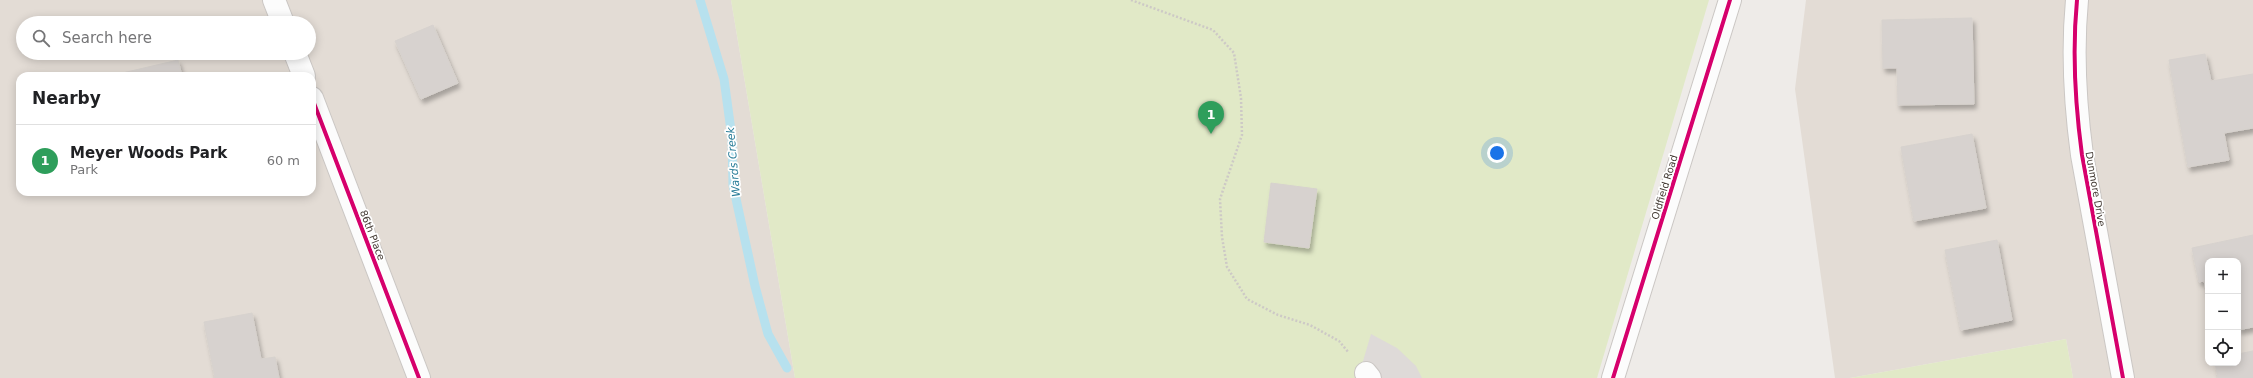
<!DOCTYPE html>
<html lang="en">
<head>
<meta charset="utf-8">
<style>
  :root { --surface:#fff; --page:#f6f6f6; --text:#202124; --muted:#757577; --line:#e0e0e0; --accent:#807973 }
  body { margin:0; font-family:"DejaVu Sans",sans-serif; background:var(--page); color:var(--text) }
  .controls { position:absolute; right:12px; bottom:12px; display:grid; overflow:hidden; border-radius:8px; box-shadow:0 2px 10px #0003 }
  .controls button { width:36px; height:36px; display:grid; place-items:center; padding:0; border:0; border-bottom:1px solid var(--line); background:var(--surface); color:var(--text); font:20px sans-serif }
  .you { position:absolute; left:1497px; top:153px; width:14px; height:14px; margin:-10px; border:3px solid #fff; border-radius:50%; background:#1a73e8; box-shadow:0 0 0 6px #1a73e833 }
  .badge { display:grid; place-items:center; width:26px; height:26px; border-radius:50%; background:var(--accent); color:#fff; font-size:13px; font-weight:700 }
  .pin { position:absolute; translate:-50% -33px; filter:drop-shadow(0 1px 2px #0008) }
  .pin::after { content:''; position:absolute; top:21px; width:14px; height:12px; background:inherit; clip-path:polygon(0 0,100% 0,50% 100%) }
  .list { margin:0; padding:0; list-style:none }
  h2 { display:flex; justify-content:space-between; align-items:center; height:52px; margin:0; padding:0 16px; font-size:17px }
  h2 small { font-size:13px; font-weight:400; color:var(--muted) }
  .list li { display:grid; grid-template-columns:26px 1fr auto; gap:12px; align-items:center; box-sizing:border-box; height:72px; padding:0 16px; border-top:1px solid var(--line) }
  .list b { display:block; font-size:15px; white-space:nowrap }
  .list p { margin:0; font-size:13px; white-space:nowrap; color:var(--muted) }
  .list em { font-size:13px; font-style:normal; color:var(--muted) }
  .icon { flex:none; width:22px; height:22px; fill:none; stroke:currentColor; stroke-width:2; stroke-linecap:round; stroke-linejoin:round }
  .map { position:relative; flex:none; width:2253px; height:378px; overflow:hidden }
  .search { position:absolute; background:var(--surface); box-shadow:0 2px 10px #0003; left:16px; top:16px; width:300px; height:44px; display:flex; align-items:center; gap:10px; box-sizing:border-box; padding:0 14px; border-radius:22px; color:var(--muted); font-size:15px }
  .panel { position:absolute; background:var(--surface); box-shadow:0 2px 10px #0003; left:16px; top:72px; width:300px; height:124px; border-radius:12px }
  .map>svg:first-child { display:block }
</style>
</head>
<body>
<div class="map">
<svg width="2253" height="378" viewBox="0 0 2253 378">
  <defs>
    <filter id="shadow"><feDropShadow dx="2.5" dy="4.5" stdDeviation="2" flood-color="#0004"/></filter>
  </defs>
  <rect width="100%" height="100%" fill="#eeebe8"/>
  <g fill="#e3dcd5" fill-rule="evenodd">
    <path d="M0,0h731l64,378h-795zM23,23h286v30h-286zM20,76h292v116h-292z"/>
    <path d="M1806,0h447v378h-180l-7,-39 -216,39h-15l-40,-289zM2208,261h30v102h-30z"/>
  </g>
  <g fill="#e1e9c7">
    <polygon points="731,0 1709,0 1597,378 795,378"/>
    <polygon points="2066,339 2073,378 1850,378"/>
  </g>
  <polygon fill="#dedad8" points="1371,334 1397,348 1416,366 1422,378 1358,378"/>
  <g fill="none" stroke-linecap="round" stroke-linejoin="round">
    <polyline stroke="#b7e1ee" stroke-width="9" points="700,0 724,79 732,138 733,185 755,286 768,334 787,368"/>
  </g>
  <g fill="#d7d2cf" stroke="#d7d2ce" filter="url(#shadow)">
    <polygon points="1972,18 1974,104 1898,105 1897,68 1883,68 1882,20"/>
    <polygon points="433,25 458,83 421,99 395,41"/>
    <polygon points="2205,54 2211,81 2253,74 2253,128 2224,133 2229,160 2188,167 2169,60"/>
    <polygon points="178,60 182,76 118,76 118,74"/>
    <polygon points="1972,134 1986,208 1914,221 1901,147"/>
    <polygon points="1271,183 1317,189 1309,248 1264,242"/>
    <polygon points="2253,235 2253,327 2238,330 2238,261 2208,261 2208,299 2204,281 2199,282 2192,248"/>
    <polygon points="1997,240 2012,320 1961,330 1945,250"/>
    <polygon points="252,313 261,359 275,357 279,378 215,378 204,322"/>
    <polygon points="2253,351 2253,378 2218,378 2215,363 2238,363 2238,354"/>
  </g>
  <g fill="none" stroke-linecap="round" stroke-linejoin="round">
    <defs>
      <g id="minor">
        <polyline points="274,0 283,23"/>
        <path d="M2077,0c-5,52 -2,103 5,155l41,223"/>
        <polyline points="295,53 304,76"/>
        <polyline points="312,98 419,378"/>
        <polyline points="1366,373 1370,378"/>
        <polyline points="1613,378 1730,0"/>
      </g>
    </defs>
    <use href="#minor" stroke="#cbc7c4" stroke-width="24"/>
    <polyline stroke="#cdc9c6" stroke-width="2.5" stroke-dasharray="2 2" stroke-linecap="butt" points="1131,0 1213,30 1234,53 1241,98 1242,135 1220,199 1222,237 1227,267 1247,299 1278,315 1310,325 1339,341 1349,353"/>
    <use href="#minor" stroke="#fcfcfc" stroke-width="22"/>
    <defs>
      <g id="cycleway">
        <path d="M2077,0c-5,52 -2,103 5,155l41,223"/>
        <polyline points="312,98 419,378"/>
        <polyline points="1613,378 1730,0"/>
      </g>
    </defs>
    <use href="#cycleway" stroke="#fff" stroke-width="6"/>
    <use href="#cycleway" stroke="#d6006c" stroke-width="4"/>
  </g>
  <g text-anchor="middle" stroke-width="3.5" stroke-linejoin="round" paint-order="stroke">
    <g font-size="10" fill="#443b34" stroke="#fff">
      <text transform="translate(1664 187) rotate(-73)" y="4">Oldfield Road</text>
      <text transform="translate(2096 189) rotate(80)" y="4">Dunmore Drive</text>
      <text transform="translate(373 235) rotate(69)" y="4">86th Place</text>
    </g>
    <g font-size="11" font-style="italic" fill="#297d98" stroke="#fff">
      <text transform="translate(733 162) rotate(-95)" y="4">Wards Creek</text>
    </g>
  </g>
</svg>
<div class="controls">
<button>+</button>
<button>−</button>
<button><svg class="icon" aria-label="locate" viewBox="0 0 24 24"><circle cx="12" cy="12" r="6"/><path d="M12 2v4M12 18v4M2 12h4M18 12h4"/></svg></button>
</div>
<div class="you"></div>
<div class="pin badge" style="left:1211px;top:134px;background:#2e9e5b">1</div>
<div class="search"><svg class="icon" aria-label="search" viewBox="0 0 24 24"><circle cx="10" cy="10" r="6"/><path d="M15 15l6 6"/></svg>Search here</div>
<section class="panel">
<h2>Nearby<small></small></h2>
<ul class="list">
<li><span class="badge" style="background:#2e9e5b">1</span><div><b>Meyer Woods Park</b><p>Park</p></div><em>60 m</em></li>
</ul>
</section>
</div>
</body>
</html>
